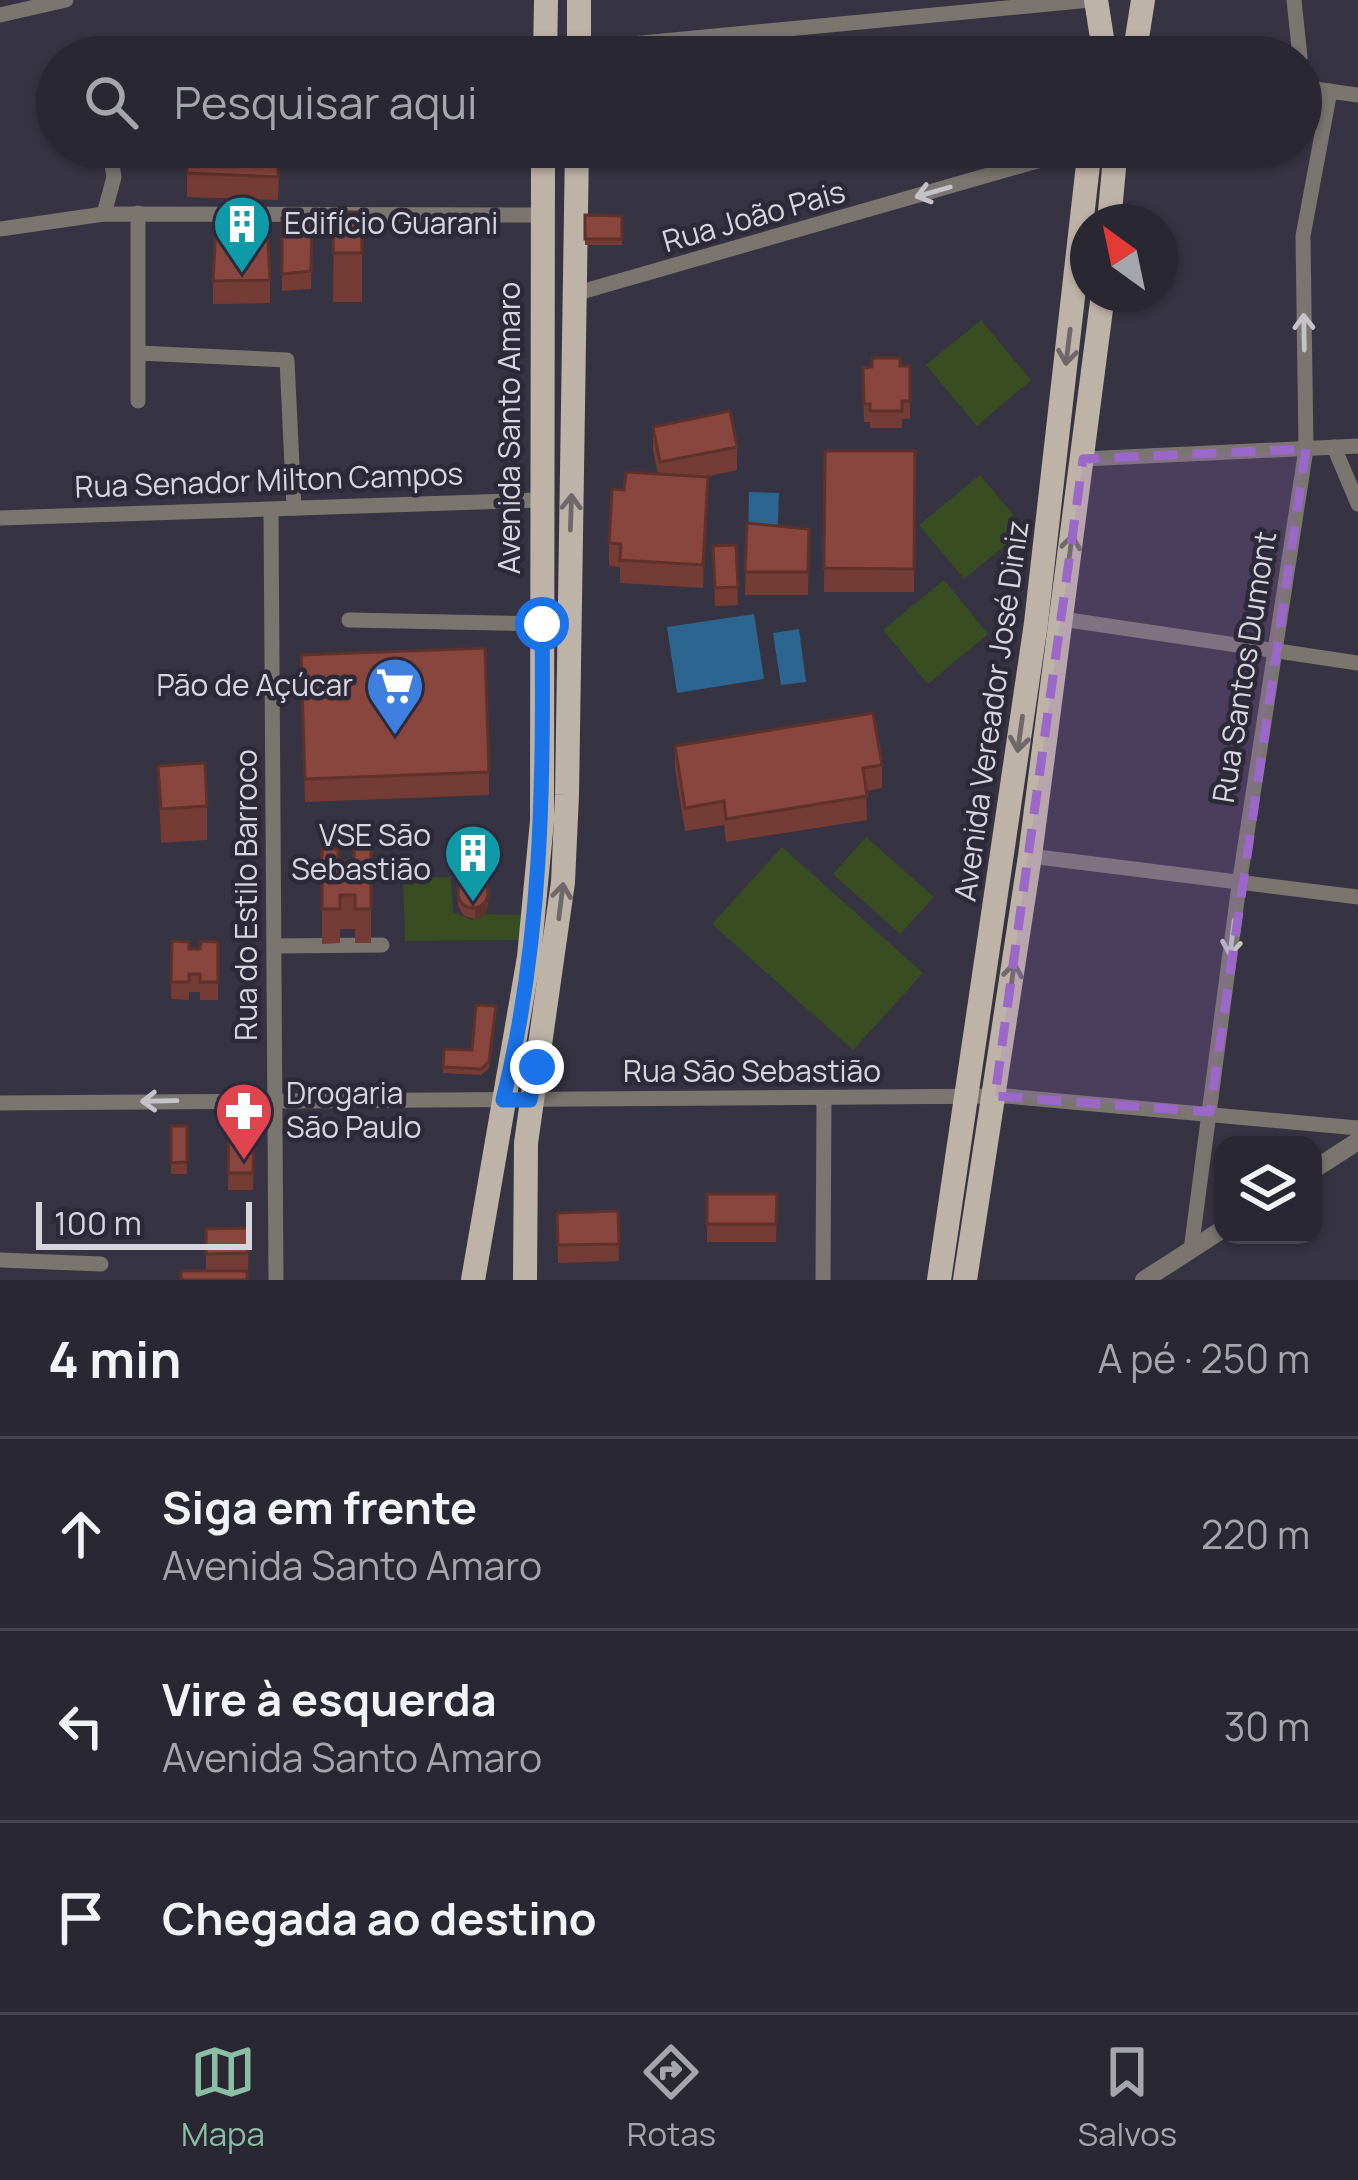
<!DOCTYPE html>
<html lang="pt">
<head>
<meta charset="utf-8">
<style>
  :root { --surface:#282732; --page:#302f3a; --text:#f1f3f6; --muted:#a5a5ac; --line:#44444d; --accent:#8abfa5 }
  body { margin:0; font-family:Manrope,sans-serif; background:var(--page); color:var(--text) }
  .controls { position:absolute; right:36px; bottom:36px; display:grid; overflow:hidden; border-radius:24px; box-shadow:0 3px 9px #0004 }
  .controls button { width:108px; height:108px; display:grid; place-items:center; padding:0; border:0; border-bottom:3px solid var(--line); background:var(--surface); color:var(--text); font:60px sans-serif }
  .compass { position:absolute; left:1070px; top:204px; width:108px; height:108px; border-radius:50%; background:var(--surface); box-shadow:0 3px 9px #0004; rotate:327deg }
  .scale { position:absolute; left:36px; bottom:30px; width:216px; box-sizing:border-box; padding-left:12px; border:6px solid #d7d6df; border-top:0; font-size:33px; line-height:42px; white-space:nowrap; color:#d7d6df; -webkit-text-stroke:9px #2c2a38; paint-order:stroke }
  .stop { position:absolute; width:36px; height:36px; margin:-27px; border:9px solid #1a73e8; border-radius:50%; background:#fff }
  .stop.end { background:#1a73e8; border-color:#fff; box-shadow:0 3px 12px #0008 }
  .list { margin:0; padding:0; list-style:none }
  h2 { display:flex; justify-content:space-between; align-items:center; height:156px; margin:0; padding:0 48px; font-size:51px }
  h2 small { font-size:39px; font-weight:400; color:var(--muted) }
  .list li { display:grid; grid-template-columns:78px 1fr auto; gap:36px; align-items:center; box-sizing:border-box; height:192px; padding:0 48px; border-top:3px solid var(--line) }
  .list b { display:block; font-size:45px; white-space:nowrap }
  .list p { margin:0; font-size:39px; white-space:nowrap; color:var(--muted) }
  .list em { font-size:39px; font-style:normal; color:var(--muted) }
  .icon { flex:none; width:66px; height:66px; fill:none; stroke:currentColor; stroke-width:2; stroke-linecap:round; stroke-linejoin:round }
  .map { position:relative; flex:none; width:1358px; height:1280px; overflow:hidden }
  .search { position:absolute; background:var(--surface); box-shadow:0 3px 9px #0004; left:36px; right:36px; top:36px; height:132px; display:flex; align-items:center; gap:30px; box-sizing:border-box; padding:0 42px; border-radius:66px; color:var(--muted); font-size:45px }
  .sheet { height:732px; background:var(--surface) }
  nav { display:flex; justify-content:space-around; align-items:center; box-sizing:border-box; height:168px; border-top:3px solid var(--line); background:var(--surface); font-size:33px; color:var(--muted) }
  nav a { display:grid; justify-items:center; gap:6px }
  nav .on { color:var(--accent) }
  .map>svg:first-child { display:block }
</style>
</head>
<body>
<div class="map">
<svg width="1358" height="1280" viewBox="0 0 1358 1280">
  <rect width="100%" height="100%" fill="#363442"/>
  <g fill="#3a4c22">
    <polygon points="981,320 1031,380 977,426 926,365"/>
    <polygon points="980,475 1025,529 964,579 919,525"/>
    <polygon points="944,580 988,634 928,684 883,630"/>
    <polygon points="866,837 934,897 900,934 833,874"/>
    <polygon points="782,847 923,973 853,1050 712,924"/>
    <polygon points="451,877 453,912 472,920 486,914 522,915 520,940 405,941 403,878"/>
  </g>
  <g fill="#2b6590">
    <polygon points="749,492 779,493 777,546 748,545"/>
    <polygon points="754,614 764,679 677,693 667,627"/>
    <polygon points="799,629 806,682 781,685 773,633"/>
  </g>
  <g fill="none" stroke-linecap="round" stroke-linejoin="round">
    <g stroke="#7a756f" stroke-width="15">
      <polyline points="1294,0 1300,57"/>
      <polyline points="0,15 66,0"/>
      <polyline points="579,49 1090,0"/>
      <polyline points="1301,87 1358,95"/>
      <polyline points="104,214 114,177 109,147"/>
      <polyline points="0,229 104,214 540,215"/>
      <polyline points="574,294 1086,147"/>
      <polyline points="139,353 287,360 294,508"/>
      <polyline points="138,401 138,213"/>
      <polyline points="1334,447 1358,504"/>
      <polyline points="1083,459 1358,446"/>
      <polyline points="271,510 276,1280"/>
      <polyline points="0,518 540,500"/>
      <polyline points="1062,619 1358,663"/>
      <polyline points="349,620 542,624"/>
      <polyline points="1030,856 1358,897"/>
      <polyline points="275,946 382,945"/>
      <polyline points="0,1103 1006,1096 1358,1128"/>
      <polyline points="1191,1250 1239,885 1306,449 1303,236 1330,91"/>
      <polyline points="0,1260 101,1264"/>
      <polyline points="823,1280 824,1098"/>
    </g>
    <g stroke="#7a756f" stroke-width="18">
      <polyline points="1313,1170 1358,1141"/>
      <polyline points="1144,1280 1223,1229"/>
    </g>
    <g stroke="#beb3a7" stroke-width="24">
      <polyline points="579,0 579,57"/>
      <polyline points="1096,0 1105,57"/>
      <polyline points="545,57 546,0"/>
      <polyline points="1134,57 1143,0"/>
      <polyline points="1109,222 1116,147"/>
      <polyline points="473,1280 529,957 542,821 543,147"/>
      <polyline points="525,1280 526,1143 563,882 567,795 577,147"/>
      <polyline points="939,1280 1036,623 1090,147"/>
      <polyline points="965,1280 1030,856 1103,294"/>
    </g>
  </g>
  <g fill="#753c35">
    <polygon points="187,147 280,147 278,200 187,197"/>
    <polygon points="334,212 362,212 362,302 333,302"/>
    <polygon points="585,215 622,216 622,245 585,245"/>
    <polygon points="312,216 311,289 282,291 282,218"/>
    <polygon points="270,280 270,303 213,304 213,281"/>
    <polygon points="910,366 910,419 902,419 902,428 870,428 870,422 864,422 863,368"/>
    <polygon points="653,427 737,447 737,470 705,477 708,500 703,588 620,583 620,567 609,566 609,543 658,474 653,450"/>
    <polygon points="825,451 915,451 914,592 824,592"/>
    <polygon points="747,523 809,529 808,595 745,595"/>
    <polygon points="736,545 738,605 715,606 713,546"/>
    <polygon points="301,678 489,772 489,795 305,802"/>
    <polygon points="675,746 882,765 882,788 866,791 867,820 726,842 724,825 685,831 675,769"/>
    <polygon points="158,766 207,806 207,840 161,843"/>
    <polygon points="322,849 338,861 354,861 371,849 371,943 355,943 355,929 340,929 340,943 322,944"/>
    <polygon points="458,895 488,902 486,914 475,919 464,916 458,906"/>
    <polygon points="172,941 189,949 200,949 218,942 218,1000 200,1000 200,992 189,992 189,1000 171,999"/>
    <polygon points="496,1012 489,1068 481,1075 443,1073 443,1067 472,1050"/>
    <rect x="171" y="1126" width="16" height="48"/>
    <polygon points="229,1127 254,1135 253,1190 228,1190"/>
    <polygon points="707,1194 777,1194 776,1242 707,1242"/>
    <polygon points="618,1211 619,1261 558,1263 557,1213"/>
    <polygon points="249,1228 248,1271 206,1271 206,1229"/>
  </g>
  <g fill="#5f312b">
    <polygon points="708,477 708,500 703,588 703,565"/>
    <polygon points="488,891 486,914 475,919 475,908"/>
  </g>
  <g fill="#88463e" stroke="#5f312b" stroke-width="3">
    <polygon points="187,147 279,147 278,177 187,173"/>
    <polygon points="334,212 362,212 362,253 333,253"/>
    <polygon points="585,215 622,216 622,239 585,239"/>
    <polygon points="312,216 311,271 282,274 282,218"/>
    <polygon points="267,220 270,280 213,281 216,224"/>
    <polygon points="872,358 900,358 900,366 910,366 910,401 902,401 902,411 870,411 870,404 864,404 863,368 872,367"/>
    <polygon points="730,411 737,447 660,462 653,427"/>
    <polygon points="825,451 915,451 914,569 824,568"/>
    <polygon points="626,472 708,477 703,565 620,560 621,544 609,543 612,489 624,490"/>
    <polygon points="747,523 809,529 808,572 745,572"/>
    <polygon points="736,545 738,587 715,588 713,546"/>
    <polygon points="485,648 489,772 305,779 301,655"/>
    <polygon points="873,713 882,765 863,768 867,796 726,819 724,801 685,808 675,746"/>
    <polygon points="205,763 207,806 161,809 158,766"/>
    <polygon points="322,849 338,849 338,861 354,861 354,849 371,849 371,909 355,909 355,895 340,895 340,909 322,909"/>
    <circle cx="473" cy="893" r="15"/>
    <polygon points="172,941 189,942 189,949 200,949 201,941 218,942 218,982 200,982 200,974 189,974 189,982 171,982"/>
    <polygon points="476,1005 496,1006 489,1062 481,1069 443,1067 444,1049 472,1050"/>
    <polygon points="171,1126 187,1126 187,1162 171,1163"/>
    <polygon points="229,1127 247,1128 254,1135 253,1173 228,1173"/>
    <polygon points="707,1194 777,1194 776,1224 707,1224"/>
    <polygon points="618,1211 619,1244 558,1245 557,1213"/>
    <polygon points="249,1228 248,1253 206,1254 206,1229"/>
    <rect x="181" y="1271" width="66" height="9"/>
  </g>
  <defs><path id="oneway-shaft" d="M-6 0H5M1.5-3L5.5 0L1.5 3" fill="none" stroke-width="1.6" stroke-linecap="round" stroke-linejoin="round" transform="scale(3)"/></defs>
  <g stroke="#c4c3c9">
    <use href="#oneway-shaft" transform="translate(933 192) rotate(164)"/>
    <use href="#oneway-shaft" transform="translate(1304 332) rotate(-91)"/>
    <use href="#oneway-shaft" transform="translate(1232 938) rotate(97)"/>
    <use href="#oneway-shaft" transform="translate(159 1101) rotate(179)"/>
  </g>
  <g stroke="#6e686a">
    <use href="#oneway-shaft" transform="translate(1068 347) rotate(97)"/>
    <use href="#oneway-shaft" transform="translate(571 512) rotate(-88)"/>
    <use href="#oneway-shaft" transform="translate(1070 552) rotate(-82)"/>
    <use href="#oneway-shaft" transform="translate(1020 734) rotate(98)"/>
    <use href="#oneway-shaft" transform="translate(561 901) rotate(-83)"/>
    <use href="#oneway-shaft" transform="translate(1012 980) rotate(-82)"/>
  </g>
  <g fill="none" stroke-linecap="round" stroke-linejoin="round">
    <path stroke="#1a73e8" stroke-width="15" d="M537,1067l-7,33h-27c39,-156 41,-317 39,-476"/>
  </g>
  <path fill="#9b68ca" fill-opacity="0.2" stroke="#9b68ca" stroke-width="9" stroke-dasharray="24 15" stroke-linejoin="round" d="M1306,449l-96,663 -215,-16 88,-637z"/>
  <defs>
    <symbol id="building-pin" viewBox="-11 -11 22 30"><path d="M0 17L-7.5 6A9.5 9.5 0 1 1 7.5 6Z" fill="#0f9aa8" stroke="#2c2a38"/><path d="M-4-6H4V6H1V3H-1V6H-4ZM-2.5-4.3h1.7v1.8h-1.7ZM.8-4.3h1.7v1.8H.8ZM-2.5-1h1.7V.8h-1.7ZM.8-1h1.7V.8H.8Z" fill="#fff"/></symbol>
    <symbol id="supermarket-pin" viewBox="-11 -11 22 30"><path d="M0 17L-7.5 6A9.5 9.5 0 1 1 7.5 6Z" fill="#3f7fe0" stroke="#2c2a38"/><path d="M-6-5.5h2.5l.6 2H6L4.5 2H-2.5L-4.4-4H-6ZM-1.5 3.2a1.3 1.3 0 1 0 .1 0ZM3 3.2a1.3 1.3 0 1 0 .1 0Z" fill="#fff"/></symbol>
    <symbol id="pharmacy-pin" viewBox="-11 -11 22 30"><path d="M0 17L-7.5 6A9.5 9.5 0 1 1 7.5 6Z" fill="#e0444e" stroke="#2c2a38"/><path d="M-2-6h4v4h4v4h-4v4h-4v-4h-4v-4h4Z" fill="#fff"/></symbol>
  </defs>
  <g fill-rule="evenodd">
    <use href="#building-pin" x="209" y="191" width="66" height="90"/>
    <use href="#supermarket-pin" x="362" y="653" width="66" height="90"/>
    <use href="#building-pin" x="440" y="820" width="66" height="90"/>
    <use href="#pharmacy-pin" x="211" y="1078" width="66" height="90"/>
  </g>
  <g text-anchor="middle" stroke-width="9" stroke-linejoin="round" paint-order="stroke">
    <g font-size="30" fill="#d7d6df" stroke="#2c2a38">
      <text transform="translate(754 217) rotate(-16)" y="10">Rua João Pais</text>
      <text transform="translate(510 428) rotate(-90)" y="10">Avenida Santo Amaro</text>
      <text transform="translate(269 481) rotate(-2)" y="10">Rua Senador Milton Campos</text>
      <text transform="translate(1245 667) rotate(-81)" y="10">Rua Santos Dumont</text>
      <text transform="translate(992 711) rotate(-82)" y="10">Avenida Vereador José Diniz</text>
      <text transform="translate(247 895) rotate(-90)" y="10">Rua do Estilo Barroco</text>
      <text x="752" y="1082">Rua São Sebastião</text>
    </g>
    <g font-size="30" fill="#d7d6df" stroke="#2c2a38" text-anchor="start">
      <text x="284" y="234">Edifício Guarani</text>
      <text x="353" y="696" text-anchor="end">Pão de Açúcar</text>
      <text x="431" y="846" text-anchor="end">VSE São<tspan x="431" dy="34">Sebastião</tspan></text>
      <text x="286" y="1104">Drogaria<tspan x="286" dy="34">São Paulo</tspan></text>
    </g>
  </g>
</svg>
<div class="controls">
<button><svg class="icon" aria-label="layers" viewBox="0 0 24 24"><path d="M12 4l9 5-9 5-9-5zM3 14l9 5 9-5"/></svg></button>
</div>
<svg class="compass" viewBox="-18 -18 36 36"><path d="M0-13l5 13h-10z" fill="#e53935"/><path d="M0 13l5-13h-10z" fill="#a5a5ac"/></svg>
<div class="scale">100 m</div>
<div class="stop" style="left:542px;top:624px"></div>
<div class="stop end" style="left:537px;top:1067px"></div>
<div class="search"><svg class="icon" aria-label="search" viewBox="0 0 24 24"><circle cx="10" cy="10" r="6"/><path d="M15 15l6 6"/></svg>Pesquisar aqui</div>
</div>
<section class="sheet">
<h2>4 min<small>A pé · 250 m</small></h2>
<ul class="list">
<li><svg class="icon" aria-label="ahead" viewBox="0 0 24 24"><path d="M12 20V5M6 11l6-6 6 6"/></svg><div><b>Siga em frente</b><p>Avenida Santo Amaro</p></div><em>220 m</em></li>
<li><svg class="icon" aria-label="left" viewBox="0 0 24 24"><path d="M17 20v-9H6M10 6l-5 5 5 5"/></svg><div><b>Vire à esquerda</b><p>Avenida Santo Amaro</p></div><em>30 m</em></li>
<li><svg class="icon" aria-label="arrive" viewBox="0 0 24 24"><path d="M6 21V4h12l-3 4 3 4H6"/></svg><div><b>Chegada ao destino</b></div></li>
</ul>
</section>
<nav>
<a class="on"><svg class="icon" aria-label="map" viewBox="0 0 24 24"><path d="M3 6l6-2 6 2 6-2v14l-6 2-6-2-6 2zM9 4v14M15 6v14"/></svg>Mapa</a>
<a><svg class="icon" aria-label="directions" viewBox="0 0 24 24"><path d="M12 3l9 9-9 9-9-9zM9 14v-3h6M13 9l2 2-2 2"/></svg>Rotas</a>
<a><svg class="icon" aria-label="saved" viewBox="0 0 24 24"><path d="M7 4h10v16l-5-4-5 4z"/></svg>Salvos</a>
</nav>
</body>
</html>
